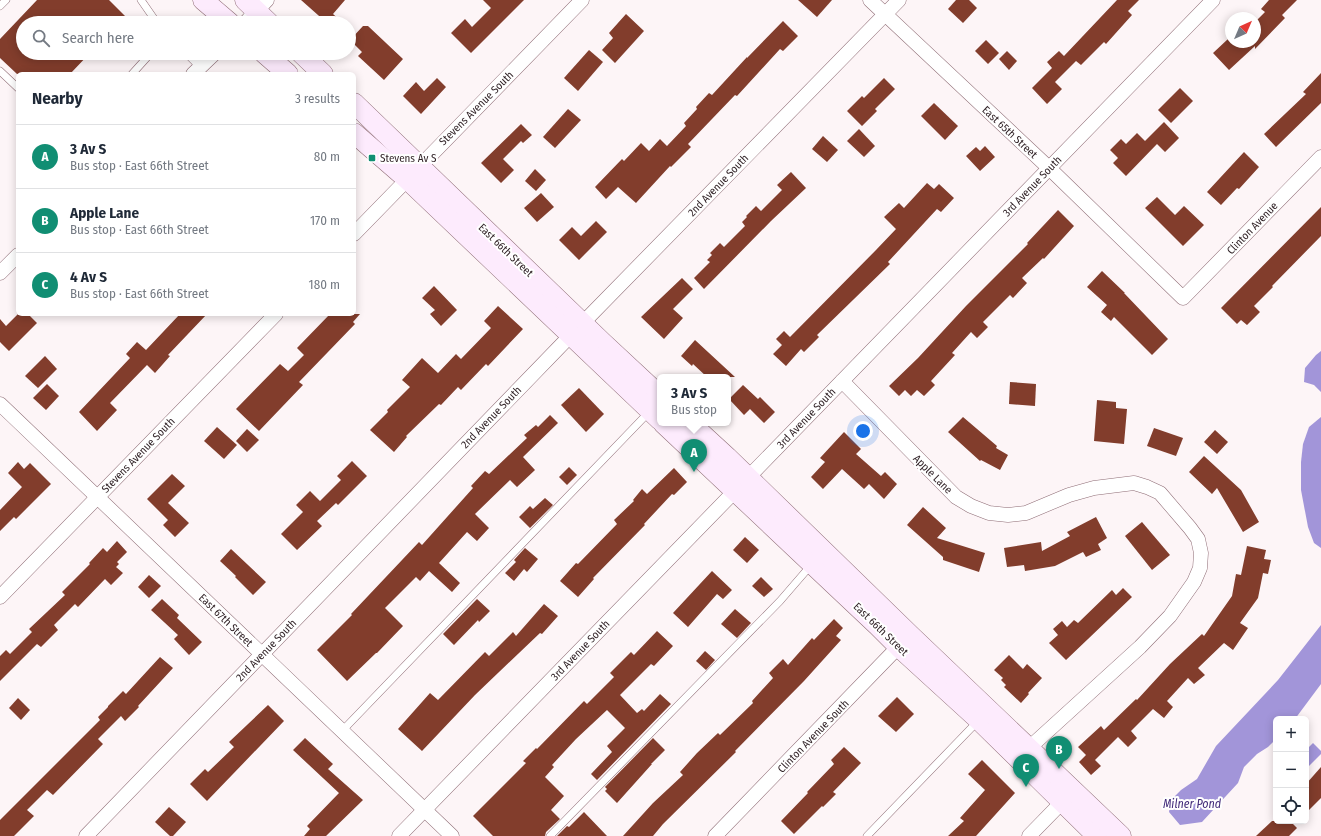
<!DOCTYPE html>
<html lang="en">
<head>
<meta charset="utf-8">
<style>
  :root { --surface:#fff; --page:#f6f6f7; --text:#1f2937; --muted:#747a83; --line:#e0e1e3; --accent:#118e73 }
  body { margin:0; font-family:"Fira Sans Condensed",sans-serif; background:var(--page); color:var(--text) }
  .controls { position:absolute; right:12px; bottom:12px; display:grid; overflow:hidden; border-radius:6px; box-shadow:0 2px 10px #0003 }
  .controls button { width:36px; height:36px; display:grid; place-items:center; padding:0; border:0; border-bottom:1px solid var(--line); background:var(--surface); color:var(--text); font:20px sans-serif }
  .compass { position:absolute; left:1225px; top:12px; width:36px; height:36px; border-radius:50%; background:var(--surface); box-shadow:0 2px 10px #0003; rotate:44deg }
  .you { position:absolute; left:863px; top:431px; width:14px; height:14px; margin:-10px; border:3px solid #fff; border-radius:50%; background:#1a73e8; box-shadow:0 0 0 6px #1a73e833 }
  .badge { display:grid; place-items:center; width:26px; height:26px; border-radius:50%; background:var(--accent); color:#fff; font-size:13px; font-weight:700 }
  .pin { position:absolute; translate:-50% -33px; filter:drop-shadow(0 1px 2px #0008) }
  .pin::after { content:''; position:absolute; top:21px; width:14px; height:12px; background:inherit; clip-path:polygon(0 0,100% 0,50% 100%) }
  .popup { position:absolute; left:657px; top:374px; width:74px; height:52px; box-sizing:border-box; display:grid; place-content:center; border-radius:6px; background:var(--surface); filter:drop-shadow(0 1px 3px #0005); font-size:13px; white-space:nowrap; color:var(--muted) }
  .popup b { font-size:15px; color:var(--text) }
  .popup::after { content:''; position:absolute; left:50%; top:100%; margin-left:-8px; border:8px solid transparent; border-top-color:var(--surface) }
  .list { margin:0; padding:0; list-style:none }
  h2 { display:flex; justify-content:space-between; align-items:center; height:52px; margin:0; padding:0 16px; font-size:17px }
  h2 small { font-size:13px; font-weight:400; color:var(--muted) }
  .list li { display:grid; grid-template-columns:26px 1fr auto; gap:12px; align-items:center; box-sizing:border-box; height:64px; padding:0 16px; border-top:1px solid var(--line) }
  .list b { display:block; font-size:15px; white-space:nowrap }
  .list p { margin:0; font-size:13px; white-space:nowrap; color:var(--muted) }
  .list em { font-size:13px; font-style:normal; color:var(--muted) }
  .icon { flex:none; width:22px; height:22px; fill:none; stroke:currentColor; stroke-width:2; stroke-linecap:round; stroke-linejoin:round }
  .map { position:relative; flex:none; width:1321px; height:836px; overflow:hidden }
  .search { position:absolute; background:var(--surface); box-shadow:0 2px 10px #0003; left:16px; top:16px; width:340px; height:44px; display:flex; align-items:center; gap:10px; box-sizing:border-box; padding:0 14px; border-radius:22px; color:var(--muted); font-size:15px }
  .panel { position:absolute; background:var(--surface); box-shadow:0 2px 10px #0003; left:16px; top:72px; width:340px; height:244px; border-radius:6px }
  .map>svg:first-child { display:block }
</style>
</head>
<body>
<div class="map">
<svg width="1321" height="836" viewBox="0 0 1321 836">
  <rect width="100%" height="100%" fill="#fdf5f7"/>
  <g fill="#a295d9">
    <polygon points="1321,351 1321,392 1314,385 1304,382 1305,368 1316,355"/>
    <polygon points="1321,417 1321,548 1314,543 1308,527 1301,490 1301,462 1303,444 1309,427"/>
    <polygon points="1321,625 1321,684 1295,719 1276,719 1276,739 1268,747 1257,754 1244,767 1238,783 1202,822 1180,825 1169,812 1171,800 1181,790 1197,779 1216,746 1278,680"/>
    <polygon points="1313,743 1321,751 1321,754 1306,769 1306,750"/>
  </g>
  <g fill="#823d2c">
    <polygon points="37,0 109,0 125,16 118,23 23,23 23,53 90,53 70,74 17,74 0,58 0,39"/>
    <polygon points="301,0 345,0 333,14 343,23 327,23"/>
    <polygon points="483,0 524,0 471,53 451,33 465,19 472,27 491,8"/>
    <polygon points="798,0 832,0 817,17"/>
    <polygon points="956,0 969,0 977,8 963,23 948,9"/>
    <polygon points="1117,0 1139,0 1128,11 1132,15 1106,44 1104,42 1081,65 1076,61 1055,82 1062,89 1047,104 1032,88 1052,68 1047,62 1059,51 1064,56"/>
    <polygon points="1269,0 1297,0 1282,15 1285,18 1255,49 1255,46 1229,70 1213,53 1228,39 1231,42 1255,42 1255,22 1265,12 1261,9"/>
    <polygon points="626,14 644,31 615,63 602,50 613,38 609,33"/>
    <polygon points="783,21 798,36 783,51 780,49 737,96 735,95 688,144 691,147 671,167 670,166 636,203 618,187 606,199 595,187 622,159 624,161 641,143 649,151 660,139 667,146 686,126 684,123 697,109 696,107 709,93 712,95 747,57 747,58"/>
    <polygon points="363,26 368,26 403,59 384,80 358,56 362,52 350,40"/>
    <polygon points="986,40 999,53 988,64 975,51"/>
    <polygon points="589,50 603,62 578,91 564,78"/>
    <polygon points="1007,51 1017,61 1009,70 999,59"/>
    <polygon points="1321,73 1321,103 1276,147 1264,134 1306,94 1303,92"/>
    <polygon points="437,78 446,87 421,114 403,96 416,82 424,91"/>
    <polygon points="884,78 895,89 875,109 877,111 862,126 847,111 862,96 864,98"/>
    <polygon points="1180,88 1193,101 1171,123 1158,110"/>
    <polygon points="934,103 958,126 945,140 921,116"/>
    <polygon points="568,109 581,120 555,148 543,137"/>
    <polygon points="1164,122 1179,138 1165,152 1157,144 1126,176 1113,163 1118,158 1110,150 1121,139 1126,144 1137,133 1145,141"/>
    <polygon points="521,124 532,135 523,143 521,141 503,159 514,170 501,183 481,163"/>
    <polygon points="859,129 875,146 864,157 847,141"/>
    <polygon points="823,136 838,150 827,162 812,149"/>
    <polygon points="985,146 995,157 980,171 966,156 976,147 980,151"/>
    <polygon points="1244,152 1259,167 1239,189 1237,188 1221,205 1207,192"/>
    <polygon points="535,169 546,180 536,191 525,181"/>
    <polygon points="791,172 806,188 771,221 704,289 694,278 710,262 707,260 712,255 710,253 720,243 724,247 745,226 742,222 747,217 746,216 756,206 761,211 782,190 777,185"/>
    <polygon points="927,183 934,189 939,184 954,198 941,212 937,209 888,262 890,264 817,335 819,337 804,352 801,349 786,366 773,354 782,345 776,339 784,331 790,337 876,250 896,229 884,217 899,203 904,208"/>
    <polygon points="541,193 554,207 537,222 524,208"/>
    <polygon points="1157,197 1175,215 1184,206 1204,225 1183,246 1145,208"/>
    <polygon points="1321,207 1321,236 1272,286 1273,287 1254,306 1260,312 1247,325 1241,320 1237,324 1221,308"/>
    <polygon points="1058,210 1074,226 1044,259 1043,258 1022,278 1027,283 1013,298 1010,295 983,322 988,327 977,338 971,332 952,353 955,355 931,381 935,385 924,396 917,390 911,396 905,390 899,396 889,386 918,358 966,306 1028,244 1027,243"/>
    <polygon points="596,221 607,232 579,260 559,240 572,227 581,236"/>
    <polygon points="1102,271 1125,293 1124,293 1168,339 1152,355 1114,317 1111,321 1101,312 1107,305 1087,287"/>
    <polygon points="682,278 693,289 673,309 683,318 664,339 641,317"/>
    <polygon points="434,286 457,310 441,326 430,314 435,310 422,298"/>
    <polygon points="498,306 523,329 488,366 486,364 461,390 458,387 441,405 439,404 406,436 407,437 394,452 370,430 388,412 387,410 410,387 402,380 422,358 438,373 456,354 461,359 491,328 484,321"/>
    <polygon points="18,314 28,314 37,323 9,351 0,342 0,319 6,326"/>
    <polygon points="180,314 207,314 168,355 170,356 155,373 147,365 110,403 117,410 97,431 79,412 130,358 126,354 137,342 146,350"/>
    <polygon points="330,314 360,314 353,322 355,324 299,382 303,385 259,431 236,409 280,364 288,371 304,355 297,348"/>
    <polygon points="695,340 735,377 707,377 693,364 692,366 681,356"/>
    <polygon points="45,356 57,369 38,388 25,376"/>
    <polygon points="1010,382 1036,384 1035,406 1009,404"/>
    <polygon points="47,384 59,396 46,410 33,398"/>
    <polygon points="743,385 758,399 760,397 775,412 764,423 750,409 744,415 729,399"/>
    <polygon points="579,388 604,414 586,432 561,405"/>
    <polygon points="1097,400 1116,402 1116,408 1127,409 1124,444 1094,441"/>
    <polygon points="550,415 558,423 523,457 535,470 517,487 510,480 475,514 489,528 477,541 467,532 439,563 460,583 452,592 429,571 420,581 416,577 385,608 403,626 377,653 376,653 347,681 317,650 352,615 351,614 419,542 422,545 473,488 471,486 485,471 489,474 527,438 524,435 536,425 538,427"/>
    <polygon points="963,417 997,446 996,448 1008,455 1000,470 981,460 980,461 948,432"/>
    <polygon points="217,427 237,445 224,459 204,441"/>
    <polygon points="1154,428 1183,438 1176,456 1147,446"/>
    <polygon points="247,429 259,440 247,452 236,441"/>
    <polygon points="1215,430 1228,442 1217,454 1204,442"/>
    <polygon points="844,432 861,449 856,454 881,476 885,472 897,484 884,499 869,484 864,489 842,469 823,489 811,477 825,462 820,458"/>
    <polygon points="1204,456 1241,490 1259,522 1243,532 1217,488 1212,494 1189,472"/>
    <polygon points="352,461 367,476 338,505 336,503 317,521 322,526 297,550 281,534 303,512 296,505 310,491 320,501 341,480 337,476"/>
    <polygon points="18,462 24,469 30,463 51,484 16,519 14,517 0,531 0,510 22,487 8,473"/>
    <polygon points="569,467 577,475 567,485 559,477"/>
    <polygon points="674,468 687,482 674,495 672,494 644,524 645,525 593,578 594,579 578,597 560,581 576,563 578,564 617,524 614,520 634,501 633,500 642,489 647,494"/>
    <polygon points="172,474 185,486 168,503 189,523 175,537 163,525 168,520 147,499"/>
    <polygon points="545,498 553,505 530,528 519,517 530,506 533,509"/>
    <polygon points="923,507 946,528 937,538 985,553 979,572 943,560 943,557 907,525"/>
    <polygon points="1096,517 1107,538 1098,544 1101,550 1086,557 1083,552 1055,566 1025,571 1024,565 1007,567 1004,548 1041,542 1042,551 1070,536 1067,532"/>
    <polygon points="1142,522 1170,555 1152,570 1125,536"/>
    <polygon points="745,537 759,550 747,563 733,550"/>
    <polygon points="117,541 127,552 117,562 119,564 116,567 123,573 111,585 105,579 78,607 75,604 54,625 58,630 41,647 37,644 0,681 0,656 6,650 10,654 32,632 29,629 65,595 62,592 90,564 89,563 103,548 107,552"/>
    <polygon points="1247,546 1266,550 1264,559 1271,560 1268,574 1263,573 1258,598 1240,623 1248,628 1233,650 1224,643 1198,668 1205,675 1194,684 1188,678 1167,701 1173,707 1164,718 1153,709 1131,731 1137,738 1128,747 1118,737 1095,760 1101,766 1091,775 1079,762 1086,755 1078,747 1101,726 1104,730 1136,699 1137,700 1170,664 1202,634 1204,636 1232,596 1236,574 1241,575"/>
    <polygon points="525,548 538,559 527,572 524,569 514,581 505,573 516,562 514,560"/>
    <polygon points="231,549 266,582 253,595 235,577 236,576 220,561"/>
    <polygon points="712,571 732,590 723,599 717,594 688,627 673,613"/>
    <polygon points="149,575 161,586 149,598 138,587"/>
    <polygon points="761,577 773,589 764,597 752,586"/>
    <polygon points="1123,588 1132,597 1066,660 1049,643 1058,635 1053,629 1062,621 1067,627 1074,620 1078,623 1112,590 1116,595"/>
    <polygon points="162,599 179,615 177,618 202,642 189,655 174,639 178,635 151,610"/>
    <polygon points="477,599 490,611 479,622 478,620 454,645 443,634"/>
    <polygon points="544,604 558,616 542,634 540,633 475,695 422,751 398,729 430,693 438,700 485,652 489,656 513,632 516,636"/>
    <polygon points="735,609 751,623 737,638 721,624"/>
    <polygon points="834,619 843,628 836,636 841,640 804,681 735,751 736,752 663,824 653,836 623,836 653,803 683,775 680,772 697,753 718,733 720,735 753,703 752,701 773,678 769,673 783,659 788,665 812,638 814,640"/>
    <polygon points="657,631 673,646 654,666 651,664 620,695 637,713 642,709 644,711 660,694 671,704 597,780 591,774 612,752 607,746 625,728 607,710 576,739 552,765 554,767 545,777 564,796 551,810 560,819 546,832 545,836 493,836 473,816 526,763 523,761 536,748 537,749 584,701 587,704 614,677 610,673 631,652 634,655"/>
    <polygon points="705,651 715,660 706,670 696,661"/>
    <polygon points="1009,655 1023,669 1027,664 1042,678 1028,693 1029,694 1021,703 1004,687 1006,685 1001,680 1003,678 994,670"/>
    <polygon points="160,657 173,668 138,706 139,707 125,721 121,716 98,739 103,744 53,795 47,790 27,810 34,816 14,836 0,836 0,820 100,720 98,717 108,707 108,706 123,691 126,694"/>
    <polygon points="897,697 914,714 896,732 878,716"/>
    <polygon points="18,698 30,710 21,720 9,708"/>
    <polygon points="268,705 284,721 207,801 190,784 205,769 208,772 234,747 229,742"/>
    <polygon points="305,738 333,764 328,769 363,800 326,836 304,836 310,829 307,826 339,793 293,750"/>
    <polygon points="653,738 665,750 651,764 652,764 617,803 605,791 607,789 605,787"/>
    <polygon points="844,747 861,763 833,792 836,794 823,807 822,806 794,834 781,821 808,793 807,792 834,764 831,760"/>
    <polygon points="982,760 1015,793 976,836 948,836 964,821 960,818 985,790 968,774"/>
    <polygon points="1321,767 1321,798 1306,813 1306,784"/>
    <polygon points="169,807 186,822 173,836 170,836 155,822"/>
    <polygon points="584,812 607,836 557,836 567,826 569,827"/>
    <polygon points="1272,821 1290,821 1297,828 1289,836 1256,836"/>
  </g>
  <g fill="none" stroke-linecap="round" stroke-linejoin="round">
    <defs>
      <g id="service">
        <polyline points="141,0 157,23"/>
        <polyline points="0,6 6,0"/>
        <polyline points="186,53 200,67"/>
        <polyline points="0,71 18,88"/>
        <polyline points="132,74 151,53"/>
        <polyline points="342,731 650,411"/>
        <polyline points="550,836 780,601 812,564"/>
        <polyline points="867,836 978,721"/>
      </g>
      <g id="minor">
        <polyline points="870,0 1049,168 1183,298 1321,157"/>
        <polyline points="245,23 267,0"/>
        <polyline points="193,74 215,53"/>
        <polyline points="354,234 582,0"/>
        <polyline points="0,273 18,255"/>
        <polyline points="842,381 956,497 971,506 989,513 1008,515 1026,513 1069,495 1094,488 1134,483 1147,487 1160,493 1190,528 1198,539 1201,553 1200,568 1194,582 1170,616 1140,647 1029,748"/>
        <polyline points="0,404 452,836"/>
        <polyline points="0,597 276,314"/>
        <polyline points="86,836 571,335 899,0"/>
        <polyline points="399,836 1213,0"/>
        <polyline points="715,836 904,641"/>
        <polyline points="1029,836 1068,796"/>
      </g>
      <g id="secondary">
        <polyline points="203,0 230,23"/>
        <polyline points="245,0 269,23"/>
        <polyline points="264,53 288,74"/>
        <polyline points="301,53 323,74"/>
        <polyline points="354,103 602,342 660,396"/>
        <polyline points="354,133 407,179 660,420"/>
        <polyline points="663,423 877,625 899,647 979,720 1097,836"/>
        <polyline points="690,423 727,457 910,635 1121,836"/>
      </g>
    </defs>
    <use href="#service" stroke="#8f6d76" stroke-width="8"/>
    <use href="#minor" stroke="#8f6d76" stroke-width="15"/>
    <use href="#secondary" stroke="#8f6d76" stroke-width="21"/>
    <use href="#service" stroke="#fff" stroke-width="7"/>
    <use href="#minor" stroke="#fff" stroke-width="14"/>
    <use href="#secondary" stroke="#fdebfd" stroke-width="20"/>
  </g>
  <rect fill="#118e73" stroke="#fff" stroke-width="1.5" x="368" y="154" width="8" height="8" rx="2"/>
  <g text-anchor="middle" stroke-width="4" stroke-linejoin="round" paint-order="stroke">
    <g font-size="11" fill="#2d1f23" stroke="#fff">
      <text transform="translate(476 108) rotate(-45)" y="4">Stevens Avenue South</text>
      <text transform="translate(1010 132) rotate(43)" y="4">East 65th Street</text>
      <text transform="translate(718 185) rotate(-46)" y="4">2nd Avenue South</text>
      <text transform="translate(1032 186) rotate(-46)" y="4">3rd Avenue South</text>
      <text transform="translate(1252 228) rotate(-46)" y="4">Clinton Avenue</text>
      <text transform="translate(506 250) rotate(44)" y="4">East 66th Street</text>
      <text transform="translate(491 417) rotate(-46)" y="4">2nd Avenue South</text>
      <text transform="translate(806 418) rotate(-46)" y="4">3rd Avenue South</text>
      <text transform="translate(138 455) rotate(-46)" y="4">Stevens Avenue South</text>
      <text transform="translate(933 474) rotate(45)" y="4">Apple Lane</text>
      <text transform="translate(226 620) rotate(44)" y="4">East 67th Street</text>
      <text transform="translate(881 629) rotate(44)" y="4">East 66th Street</text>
      <text transform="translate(266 650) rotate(-46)" y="4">2nd Avenue South</text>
      <text transform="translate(580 650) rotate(-46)" y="4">3rd Avenue South</text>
      <text transform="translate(813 736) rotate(-46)" y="4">Clinton Avenue South</text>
    </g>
    <g font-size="11" fill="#2d1f23" stroke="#fff" text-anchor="start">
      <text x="380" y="162">Stevens Av S</text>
    </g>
    <g font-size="12" font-style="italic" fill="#412a79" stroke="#fff">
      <text x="1192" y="808">Milner Pond</text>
    </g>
  </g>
</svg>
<div class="controls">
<button>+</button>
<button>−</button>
<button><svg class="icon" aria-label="locate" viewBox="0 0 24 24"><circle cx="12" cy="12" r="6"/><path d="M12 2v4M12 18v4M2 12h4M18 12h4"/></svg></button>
</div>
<svg class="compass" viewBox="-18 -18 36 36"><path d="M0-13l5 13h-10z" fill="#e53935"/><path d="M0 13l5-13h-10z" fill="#747a83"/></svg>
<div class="you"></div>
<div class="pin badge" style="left:694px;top:472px">A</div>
<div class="popup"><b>3 Av S</b>Bus stop</div>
<div class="pin badge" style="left:1059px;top:769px">B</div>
<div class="pin badge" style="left:1026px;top:787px">C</div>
<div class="search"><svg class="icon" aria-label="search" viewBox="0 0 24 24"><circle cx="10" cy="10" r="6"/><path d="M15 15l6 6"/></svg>Search here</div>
<section class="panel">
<h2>Nearby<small>3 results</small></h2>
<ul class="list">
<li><span class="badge">A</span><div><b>3 Av S</b><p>Bus stop · East 66th Street</p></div><em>80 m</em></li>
<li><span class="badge">B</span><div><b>Apple Lane</b><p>Bus stop · East 66th Street</p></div><em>170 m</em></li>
<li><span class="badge">C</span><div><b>4 Av S</b><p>Bus stop · East 66th Street</p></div><em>180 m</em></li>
</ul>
</section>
</div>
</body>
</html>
